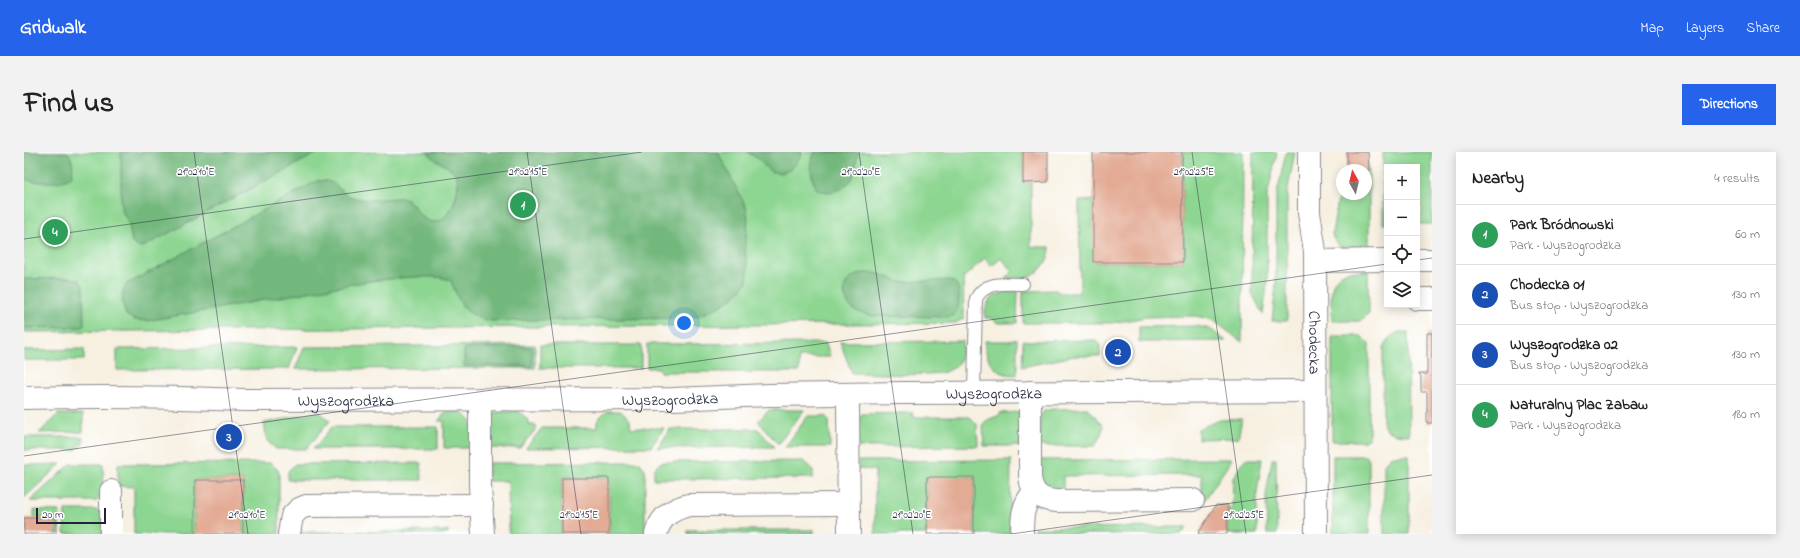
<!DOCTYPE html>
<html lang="en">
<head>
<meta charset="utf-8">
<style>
  :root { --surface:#fff; --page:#f2f2f2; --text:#222; --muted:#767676; --line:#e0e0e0; --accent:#2563eb }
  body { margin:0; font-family:"Indie Flower",sans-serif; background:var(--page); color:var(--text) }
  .controls { position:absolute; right:12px; top:12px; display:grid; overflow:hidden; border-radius:0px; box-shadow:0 2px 10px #0003 }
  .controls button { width:36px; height:36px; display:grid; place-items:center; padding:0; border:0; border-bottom:1px solid var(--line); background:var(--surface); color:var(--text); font:20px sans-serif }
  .compass { position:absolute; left:1312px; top:12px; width:36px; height:36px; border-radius:50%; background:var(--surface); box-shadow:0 2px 10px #0003; rotate:352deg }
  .scale { position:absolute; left:12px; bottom:10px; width:70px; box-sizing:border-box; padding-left:4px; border:2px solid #22223b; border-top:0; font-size:11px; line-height:14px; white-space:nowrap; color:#22223b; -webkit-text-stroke:3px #fff; paint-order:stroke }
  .you { position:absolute; left:660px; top:171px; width:14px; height:14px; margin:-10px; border:3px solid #fff; border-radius:50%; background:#1a73e8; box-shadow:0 0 0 6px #1a73e833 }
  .badge { display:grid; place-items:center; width:26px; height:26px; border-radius:50%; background:var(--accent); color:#fff; font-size:13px; font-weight:700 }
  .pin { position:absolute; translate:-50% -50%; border:2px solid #fff; box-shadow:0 1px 4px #0006 }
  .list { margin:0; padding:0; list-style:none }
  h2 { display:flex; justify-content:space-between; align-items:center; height:52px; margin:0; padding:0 16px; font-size:17px }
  h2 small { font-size:13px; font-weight:400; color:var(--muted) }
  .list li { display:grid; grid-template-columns:26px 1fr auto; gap:12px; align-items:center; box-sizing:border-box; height:60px; padding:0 16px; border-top:1px solid var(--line) }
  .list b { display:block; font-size:15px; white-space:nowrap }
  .list p { margin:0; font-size:13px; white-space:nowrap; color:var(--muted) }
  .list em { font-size:13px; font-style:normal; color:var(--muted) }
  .icon { flex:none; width:22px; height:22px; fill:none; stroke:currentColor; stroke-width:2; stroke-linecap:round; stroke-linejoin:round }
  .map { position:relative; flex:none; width:1408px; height:382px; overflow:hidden; border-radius:0px }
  header { display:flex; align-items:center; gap:24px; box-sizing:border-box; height:56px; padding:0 20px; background:var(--accent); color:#fff }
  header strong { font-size:19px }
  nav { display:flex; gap:22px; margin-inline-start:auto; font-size:14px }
  .intro { display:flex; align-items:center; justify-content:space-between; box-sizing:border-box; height:96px; padding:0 24px }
  h1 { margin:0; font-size:28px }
  .button { padding:10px 18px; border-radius:0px; background:var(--accent); color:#fff; font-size:14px; font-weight:700 }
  main { display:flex; gap:24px; padding:0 24px }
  aside { flex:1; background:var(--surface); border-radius:0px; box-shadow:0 2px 10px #0003 }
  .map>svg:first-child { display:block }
</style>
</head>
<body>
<header>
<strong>Gridwalk</strong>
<nav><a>Map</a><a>Layers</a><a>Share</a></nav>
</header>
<div class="intro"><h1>Find us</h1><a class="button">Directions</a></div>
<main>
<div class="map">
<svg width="1408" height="382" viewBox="0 0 1408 382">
  <rect width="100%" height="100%" fill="#fff"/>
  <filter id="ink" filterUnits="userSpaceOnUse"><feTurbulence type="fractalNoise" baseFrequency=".025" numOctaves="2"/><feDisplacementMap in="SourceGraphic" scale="8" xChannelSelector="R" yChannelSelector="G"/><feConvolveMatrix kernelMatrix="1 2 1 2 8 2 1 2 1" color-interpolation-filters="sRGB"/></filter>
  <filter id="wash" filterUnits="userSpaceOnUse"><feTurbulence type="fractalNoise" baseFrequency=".012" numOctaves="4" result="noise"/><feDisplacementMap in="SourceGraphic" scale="16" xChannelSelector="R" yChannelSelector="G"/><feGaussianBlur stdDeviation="0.9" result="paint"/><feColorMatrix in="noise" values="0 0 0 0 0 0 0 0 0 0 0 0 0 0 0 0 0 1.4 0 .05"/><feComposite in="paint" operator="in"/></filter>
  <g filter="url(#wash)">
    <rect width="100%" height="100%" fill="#f7f0e1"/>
    <g fill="#8dd691" stroke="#587c66">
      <path d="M0,0h999v31l8,-1v65h19c0,14 -10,27 -24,31 -6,1 -13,0 -20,0l7,-7 -12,-13 -9,8 -7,-8 -22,20 1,40 -8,5 -932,9z"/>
      <polygon points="1158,0 1219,0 1218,190 1189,168 1172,164 1123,165 1087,171 999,171 999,139 1032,138 1036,141 1054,141 1056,136 1055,49 1069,48 1070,110 1159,110"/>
      <polygon points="1229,0 1253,0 1243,45 1243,133 1239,163 1228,141"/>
      <polygon points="1262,0 1271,0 1263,42 1263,169 1248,169 1252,133 1252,46"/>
      <polygon points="1359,0 1408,0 1408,72 1394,72 1394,64 1398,63 1398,54 1393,54 1393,15 1363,15 1363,72 1359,72"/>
      <polygon points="1342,18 1345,18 1345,97 1319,97 1312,91 1309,86 1308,81 1318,26 1318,42 1342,42"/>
      <path d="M1325,119h19l1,42 -9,8h-28c0,-19 -7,-44 17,-50z"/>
      <path d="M994,139l-1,32h-19l-6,-5h-7c-1,-22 13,-26 33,-27z"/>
      <polygon points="1173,174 1186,177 1202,189 1115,190 1115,175"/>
      <polygon points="1374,180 1384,180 1385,283 1371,282 1362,278 1359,272 1359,196 1366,185"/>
      <polygon points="1308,184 1337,184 1345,192 1345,286 1340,289 1308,289"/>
      <path d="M993,187v36c-22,1 -32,-14 -32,-34h24z"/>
      <polygon points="1072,188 1076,193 1076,204 1050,204 998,215 999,189"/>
      <path d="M939,189c0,13 -2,23 -13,29 -14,8 -79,3 -98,3l-12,-31z"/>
      <polygon points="802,191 806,205 775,205 775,220 636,220 635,216 623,216 623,192"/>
      <polygon points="511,193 511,216 271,217 280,195"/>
      <rect x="516" y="193" width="101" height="23"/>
      <polygon points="273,195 265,217 93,218 93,197"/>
      <polygon points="60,197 60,208 0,208 0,198"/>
      <polygon points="1064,256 1079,274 1078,280 1071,294 1016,294 1016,265 1020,259 1028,257"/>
      <polygon points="745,258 780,258 754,292 734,269"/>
      <polygon points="495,259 505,269 505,273 512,273 512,277 496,296 464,296 464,269 473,260"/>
      <polygon points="583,259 597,259 606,269 607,276 640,276 627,295 502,296 518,276 573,276 573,269"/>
      <polygon points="293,260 297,261 306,269 282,297 252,297 243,289 240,271"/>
      <polygon points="422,260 438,260 448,270 448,296 420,296 420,269 414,269"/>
      <polygon points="995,260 997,294 960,294 959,272 963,268 976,263 976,261"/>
      <polygon points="889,261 889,265 946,265 953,272 954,294 834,295 835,266 838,262"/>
      <polygon points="34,262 59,262 59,280 15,281"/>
      <polygon points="784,264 801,264 805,268 806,295 761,295"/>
      <polygon points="1218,267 1214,286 1174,287 1174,277 1196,268"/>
      <polygon points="308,275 414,275 414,297 289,297"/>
      <polygon points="646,277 734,277 750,295 634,296"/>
      <polygon points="0,285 59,285 59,291 52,298 0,298"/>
      <polygon points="1375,303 1385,303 1385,382 1360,382 1360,312 1366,305"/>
      <polygon points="1309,304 1341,304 1345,307 1345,382 1309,382"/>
      <polygon points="1208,307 1178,352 1178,323 1039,324 1039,340 1024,340 1017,334 1016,308"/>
      <polygon points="1221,307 1238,307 1233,340 1233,382 1203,382 1204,356 1208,355 1209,326"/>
      <polygon points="1248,307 1252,307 1253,382 1243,382 1242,343"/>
      <polygon points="987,308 986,382 950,382 950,325 903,326 903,382 851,382 851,318 834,317 834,309"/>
      <polygon points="780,309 789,317 789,326 630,327 630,317 637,310"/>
      <polygon points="615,310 621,317 621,382 585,382 585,326 538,326 538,382 485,382 484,329 464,329 464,311"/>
      <polygon points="247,311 255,319 255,382 219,382 219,328 171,328 171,382 110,382 110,335 94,334 94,312"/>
      <polygon points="397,311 398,328 264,328 264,319 271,312"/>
      <polygon points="37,312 0,346 0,313"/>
      <polygon points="47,312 79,312 80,342 73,349 6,349"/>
      <polygon points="10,358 36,359 35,382 32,382 32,366 10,366"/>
      <polygon points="41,358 73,358 80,366 80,382 40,382"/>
      <polygon points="1163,375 1158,382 1011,382 1011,376"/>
      <rect x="664" y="378" width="126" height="4"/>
      <polygon points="424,379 424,382 273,382 273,380"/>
    </g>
    <g fill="#72b77b" stroke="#4a6c5b">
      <path d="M0,0h43c6,6 7,17 4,25 -6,7 -40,7 -47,1z"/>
      <polygon points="97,0 295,0 119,95 112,94 108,91 105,72 97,57"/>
      <path d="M404,0h290l28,55c4,14 0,26 -1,40 0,11 5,23 2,33 -6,18 -41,35 -58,38l-199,3c-27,-6 -30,-17 -39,-40 -12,-9 -71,-1 -87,1l-217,39 -12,-1 -9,-5c-3,-10 -7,-23 1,-31l190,-103c21,-3 20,11 35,16 17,6 36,0 53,1 11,6 12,19 24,23 19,7 34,-31 27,-46 -4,-9 -20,-11 -28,-23z"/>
      <path d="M723,0h55c-4,14 -19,27 -33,18 -4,-3 -6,-7 -9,-10 -4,-3 -9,-5 -13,-8z"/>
      <path d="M791,0h43c-2,9 -2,21 -7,28 -8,11 -23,15 -34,9 -7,-12 -8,-25 -2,-37z"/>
      <path d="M840,121h12l25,9 48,-2c3,1 7,2 8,5 4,8 2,24 -3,30l-7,2 -75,-1c-8,-2 -18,-4 -23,-11 -11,-15 -2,-30 15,-32z"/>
      <polygon points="46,126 55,128 59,134 60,172 58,175 0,176 0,127"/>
      <polygon points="508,195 508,214 440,214 440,196"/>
    </g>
    <g id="blocks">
      <g fill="#e3ab94">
        <polygon points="999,0 1024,0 1024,30 999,31"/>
        <polygon points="1069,0 1158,0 1159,110 1069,110"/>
        <polygon points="1323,0 1344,0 1345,18 1323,18"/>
        <polygon points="1403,181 1408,181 1408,271 1403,271 1403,240 1397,240 1397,224 1395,223 1395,222 1403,222"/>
        <rect x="903" y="325" width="47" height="57"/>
        <rect x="538" y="326" width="47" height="56"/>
        <rect x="171" y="328" width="48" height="54"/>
        <polygon points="1192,353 1204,353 1203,382 1174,382"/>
        <rect x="0" y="366" width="32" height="16"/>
      </g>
    </g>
  </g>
  <g filter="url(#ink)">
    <use href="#blocks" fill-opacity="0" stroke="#8c898e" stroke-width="1"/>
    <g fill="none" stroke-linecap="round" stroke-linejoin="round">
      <defs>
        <path id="lane" d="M950,241l2,-94c8,-18 30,-15 47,-15"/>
        <g id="street">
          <polyline points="1393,108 1408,108"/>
          <polyline points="1291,109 1363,108"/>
          <polyline points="1393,147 1408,147"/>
          <path d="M1006,240v85c2,16 10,23 26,24l137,-1"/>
          <polyline points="824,242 825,382"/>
          <path id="s1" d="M0,246c74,-2 147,-1 220,2l429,-1 96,-4 134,-2 412,-2"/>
          <polyline points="456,247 456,333 459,382"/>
          <polyline points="87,339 87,382"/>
          <polyline points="265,382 268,364 275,357 282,354 458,353"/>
          <path d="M632,382c4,-17 16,-25 33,-29l159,-1"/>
          <path d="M998,382c0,-16 0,-29 12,-42"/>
        </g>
        <g id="secondary">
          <path id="s2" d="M1285,0v61l6,38 1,283"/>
        </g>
      </defs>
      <use href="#lane" stroke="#8c898e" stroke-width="14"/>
      <use href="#street" stroke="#8c898e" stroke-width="24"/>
      <use href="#secondary" stroke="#8c898e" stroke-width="24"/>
      <use href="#lane" stroke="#fff" stroke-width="12"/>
      <use href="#street" stroke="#fff" stroke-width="22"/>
      <use href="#secondary" stroke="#fff" stroke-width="22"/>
    </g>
  </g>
  <path fill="none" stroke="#22223b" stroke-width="1" stroke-opacity="0.45" d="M170,0l54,382M503,0l54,382M835,0l54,382M1168,0l54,382M0,87l618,-87M1393,108l15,-2M0,304l1363,-192M987,382l421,-59"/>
  <g text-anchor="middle" stroke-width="3" stroke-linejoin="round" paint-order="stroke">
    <g font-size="16" fill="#22223b" stroke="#fff">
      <text dy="6" stroke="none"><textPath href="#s2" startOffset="191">Chodecka</textPath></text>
      <text dy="6" stroke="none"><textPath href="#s1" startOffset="970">Wyszogrodzka</textPath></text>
      <text dy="6" stroke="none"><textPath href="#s1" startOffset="646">Wyszogrodzka</textPath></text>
      <text dy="6" stroke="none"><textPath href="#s1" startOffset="322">Wyszogrodzka</textPath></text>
    </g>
  </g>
  <g font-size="10" text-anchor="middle" fill="#22223b" stroke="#fff" stroke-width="3" stroke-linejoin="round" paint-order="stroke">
    <text x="172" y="23">21°02'10"E</text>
    <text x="504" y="23">21°02'15"E</text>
    <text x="837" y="23">21°02'20"E</text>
    <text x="1170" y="23">21°02'25"E</text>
    <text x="223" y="366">21°02'10"E</text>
    <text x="555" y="366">21°02'15"E</text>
    <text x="888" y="366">21°02'20"E</text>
    <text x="1220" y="366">21°02'25"E</text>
  </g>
</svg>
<div class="controls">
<button>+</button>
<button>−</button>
<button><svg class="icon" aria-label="locate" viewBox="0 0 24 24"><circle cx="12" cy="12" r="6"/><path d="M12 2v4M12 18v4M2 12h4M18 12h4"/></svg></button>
<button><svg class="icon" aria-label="layers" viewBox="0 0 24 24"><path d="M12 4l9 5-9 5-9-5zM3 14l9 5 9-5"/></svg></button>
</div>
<svg class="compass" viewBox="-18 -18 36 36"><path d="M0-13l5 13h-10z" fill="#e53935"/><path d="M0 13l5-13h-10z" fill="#767676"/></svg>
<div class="scale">20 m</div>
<div class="you"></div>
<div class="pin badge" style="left:499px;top:53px;background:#2e9e5b">1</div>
<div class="pin badge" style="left:1094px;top:200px;background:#1a4fb4">2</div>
<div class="pin badge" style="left:205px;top:285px;background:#1a4fb4">3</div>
<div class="pin badge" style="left:31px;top:80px;background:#2e9e5b">4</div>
</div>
<aside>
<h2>Nearby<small>4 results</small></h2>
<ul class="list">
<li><span class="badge" style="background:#2e9e5b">1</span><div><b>Park Bródnowski</b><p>Park · Wyszogrodzka</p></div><em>60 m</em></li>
<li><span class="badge" style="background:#1a4fb4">2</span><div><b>Chodecka 01</b><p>Bus stop · Wyszogrodzka</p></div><em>130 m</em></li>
<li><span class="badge" style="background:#1a4fb4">3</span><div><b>Wyszogrodzka 02</b><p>Bus stop · Wyszogrodzka</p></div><em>130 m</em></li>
<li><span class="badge" style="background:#2e9e5b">4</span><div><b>Naturalny Plac Zabaw</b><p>Park · Wyszogrodzka</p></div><em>180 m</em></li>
</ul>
</aside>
</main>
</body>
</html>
